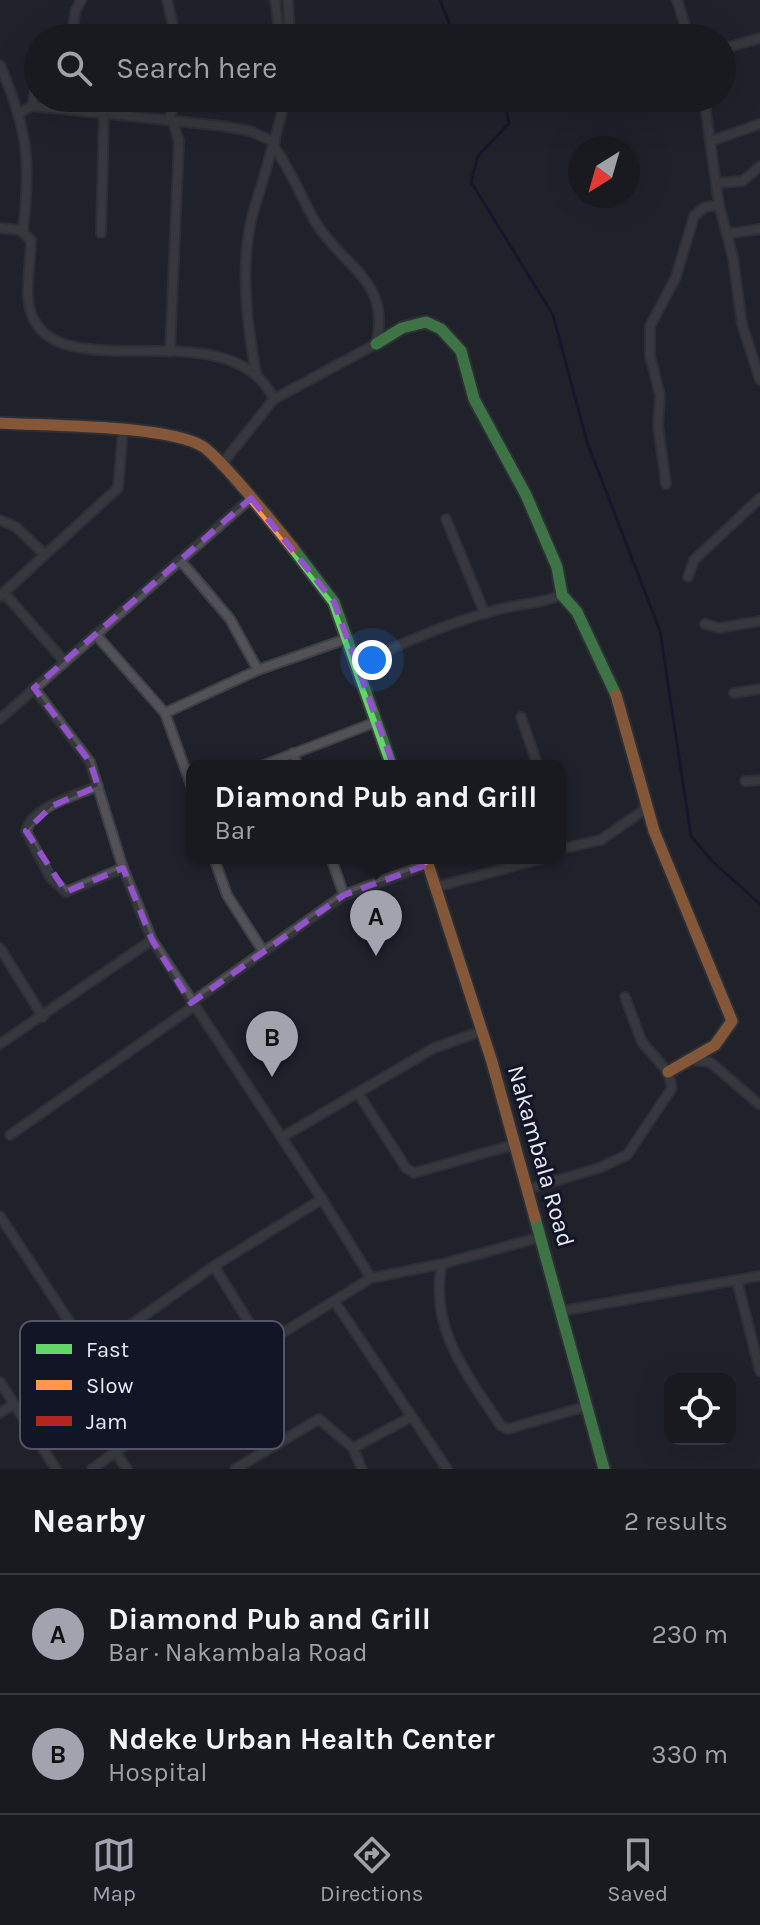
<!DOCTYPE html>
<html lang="en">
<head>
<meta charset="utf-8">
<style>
  :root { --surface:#181a20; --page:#212329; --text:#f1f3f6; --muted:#9fa1a5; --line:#36383e; --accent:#a1a4af }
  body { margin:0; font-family:Karla,sans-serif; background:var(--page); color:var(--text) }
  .controls { position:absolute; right:24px; bottom:24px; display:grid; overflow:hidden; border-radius:16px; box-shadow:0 8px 32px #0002 }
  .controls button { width:72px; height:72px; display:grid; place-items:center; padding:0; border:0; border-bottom:2px solid var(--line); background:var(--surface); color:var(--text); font:40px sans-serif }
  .compass { position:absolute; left:568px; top:136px; width:72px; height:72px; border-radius:50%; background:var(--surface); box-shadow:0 8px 32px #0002; rotate:217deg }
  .you { position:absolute; left:372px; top:660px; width:28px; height:28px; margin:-20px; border:6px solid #fff; border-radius:50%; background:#1a73e8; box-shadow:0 0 0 12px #1a73e833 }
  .badge { display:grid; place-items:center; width:52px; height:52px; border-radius:50%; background:var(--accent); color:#111; font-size:26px; font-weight:700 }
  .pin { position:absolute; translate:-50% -66px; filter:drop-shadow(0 2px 4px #0008) }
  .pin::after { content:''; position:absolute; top:42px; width:28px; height:24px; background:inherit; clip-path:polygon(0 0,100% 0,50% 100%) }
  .popup { position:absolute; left:186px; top:760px; width:380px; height:104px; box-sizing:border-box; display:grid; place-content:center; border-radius:16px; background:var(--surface); filter:drop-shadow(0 2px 6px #0005); font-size:26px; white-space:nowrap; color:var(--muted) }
  .popup b { font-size:30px; color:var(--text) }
  .popup::after { content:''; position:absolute; left:50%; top:100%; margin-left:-16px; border:16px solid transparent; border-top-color:var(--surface) }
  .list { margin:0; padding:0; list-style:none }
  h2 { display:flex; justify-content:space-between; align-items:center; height:104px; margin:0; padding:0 32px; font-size:34px }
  h2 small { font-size:26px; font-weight:400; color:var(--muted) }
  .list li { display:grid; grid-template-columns:52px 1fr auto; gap:24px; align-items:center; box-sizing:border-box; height:120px; padding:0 32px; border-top:2px solid var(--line) }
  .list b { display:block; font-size:30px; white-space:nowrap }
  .list p { margin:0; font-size:26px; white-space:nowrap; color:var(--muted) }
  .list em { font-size:26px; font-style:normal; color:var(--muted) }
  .icon { flex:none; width:44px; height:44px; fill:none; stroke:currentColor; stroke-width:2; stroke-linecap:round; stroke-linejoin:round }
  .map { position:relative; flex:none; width:760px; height:1469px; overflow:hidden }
  .search { position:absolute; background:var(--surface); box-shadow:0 8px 32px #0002; left:24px; right:24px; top:24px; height:88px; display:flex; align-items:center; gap:20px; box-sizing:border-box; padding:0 28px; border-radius:44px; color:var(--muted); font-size:30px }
  .sheet { height:344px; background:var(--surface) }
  nav { display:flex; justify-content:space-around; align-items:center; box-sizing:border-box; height:112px; border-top:2px solid var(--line); background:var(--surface); font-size:22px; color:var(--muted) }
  nav a { display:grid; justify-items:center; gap:4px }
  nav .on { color:var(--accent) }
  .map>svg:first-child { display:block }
</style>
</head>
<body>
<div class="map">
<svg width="760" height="1469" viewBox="0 0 760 1469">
  <rect width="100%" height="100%" fill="#20222a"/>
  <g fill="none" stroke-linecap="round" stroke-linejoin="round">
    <g stroke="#09072d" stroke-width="3">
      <polyline points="440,0 455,38"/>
      <polyline points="504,98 509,123 478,156 471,182 553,315 587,442 660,631 691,836 712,861 760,904"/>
    </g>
    <defs>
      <g id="street">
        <polyline points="167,0 176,38"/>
        <polyline points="275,0 280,38"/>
        <polyline points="288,0 290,38"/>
        <polyline points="677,0 689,38"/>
        <polyline points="72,38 75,12 81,0"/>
        <polyline points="722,49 760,38"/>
        <path d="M0,65c28,65 31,96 23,166"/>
        <polyline points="704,98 719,205 733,258 742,324 760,380"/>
        <polyline points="32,106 223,126 250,131 275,142"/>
        <polyline points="21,112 32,106 38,75"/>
        <polyline points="169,119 177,98"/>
        <polyline points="711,141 760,124"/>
        <polyline points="718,183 743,181 760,166"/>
        <path d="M0,228l20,2 11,10c0,21 -7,54 0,73 27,79 198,-7 243,86l-53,66"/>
        <polyline points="101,233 104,113"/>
        <polyline points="727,234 760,229"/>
        <polyline points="170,352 179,141 173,123"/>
        <path d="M256,372c-10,-51 -17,-115 -1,-166 11,-36 22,-71 30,-108"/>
        <path d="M274,399l102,-55c16,-63 -33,-77 -60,-121 -15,-25 -24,-52 -42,-76"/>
        <polyline points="666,484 658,426 660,395 650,356 650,326 676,277 694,216 705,207 719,205"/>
        <polyline points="446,519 485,614"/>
        <polyline points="0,520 16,527 44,554"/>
        <polyline points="180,560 230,619 258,670"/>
        <polyline points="688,577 694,560 760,498"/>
        <polyline points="4,593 65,662"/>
        <polyline points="0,596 118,488 123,430"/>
        <polyline points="705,624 719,628 760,621"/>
        <polyline points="97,636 165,713 258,670 349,638"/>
        <path d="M358,665c43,-22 91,-42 138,-55 24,-7 42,-5 66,-15"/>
        <polyline points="34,688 90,762 123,868 152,940 322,1199"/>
        <polyline points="734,693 760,689"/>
        <polyline points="165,713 192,788"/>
        <polyline points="521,717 538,766"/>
        <polyline points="0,719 251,498"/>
        <polyline points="293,753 298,766"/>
        <polyline points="261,766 376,722"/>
        <polyline points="745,781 760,780"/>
        <path d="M98,786c-21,9 -65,20 -72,45l24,46 16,15 57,-24"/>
        <polyline points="560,849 601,840 644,810 644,805"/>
        <polyline points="214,858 227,895 263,951"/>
        <polyline points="331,858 344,895"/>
        <polyline points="436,887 545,858"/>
        <polyline points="0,948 43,1017"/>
        <polyline points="191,1003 344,895 429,864"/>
        <polyline points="0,1044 152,940"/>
        <polyline points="692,1060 710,1062 760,1105"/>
        <polyline points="358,1093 406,1168 414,1173 516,1144"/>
        <polyline points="10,1135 194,1006"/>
        <polyline points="284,1136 434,1048 482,1031"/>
        <polyline points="528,1189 599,1168 627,1155 672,1088 668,1072 642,1042 625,997"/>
        <polyline points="0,1216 86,1347 98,1348 214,1266 322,1199 371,1278"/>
        <path d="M442,1264c-14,63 26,112 59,162l7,3 79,-23"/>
        <polyline points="214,1266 263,1345"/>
        <polyline points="737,1281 760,1371"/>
        <polyline points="335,1302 447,1469"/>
        <polyline points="562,1311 760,1276"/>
        <polyline points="0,1382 56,1469"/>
        <polyline points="0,1413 14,1404"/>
        <polyline points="353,1448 411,1417"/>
        <polyline points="116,1453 127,1469"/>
        <polyline points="92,1469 263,1345 371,1278 442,1264 541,1237"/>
        <polyline points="235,1469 319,1419 353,1448 362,1469"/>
      </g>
      <g id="fast">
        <polyline points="376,344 402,328 426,322 441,329 461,351 474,399 526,495 557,567 562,595 577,612 616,695"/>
        <polyline points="293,548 334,602 392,766"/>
        <polyline points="535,1218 604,1469"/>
      </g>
      <g id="slow">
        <path d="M0,423c46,3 166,2 202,23 17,10 76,83 91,102"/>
        <polyline points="616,695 654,831 732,1021 715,1045 668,1072"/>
        <polyline points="426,858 492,1062 535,1218"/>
      </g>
    </defs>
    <use href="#street" stroke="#3d3f46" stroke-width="12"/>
    <use href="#fast" stroke="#3d3f46" stroke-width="15"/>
    <use href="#slow" stroke="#3d3f46" stroke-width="15"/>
    <use href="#street" stroke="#525256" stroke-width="8"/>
    <use href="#fast" stroke="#63d668" stroke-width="11"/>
    <use href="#slow" stroke="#ff974d" stroke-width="11"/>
  </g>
  <path d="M0 0H760V1469H0ZM251,498l83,104 95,262 -85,31 -153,108 -39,-63 -29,-72 -57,24 -40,-61 26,-25 46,-20 -8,-24 -56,-74z" fill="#20222a" fill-opacity=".55" fill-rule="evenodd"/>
  <path fill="none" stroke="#9152ca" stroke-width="6" stroke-dasharray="16 10" stroke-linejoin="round" d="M251,498l83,104 95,262 -85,31 -153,108 -39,-63 -29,-72 -57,24 -40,-61 26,-25 46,-20 -8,-24 -56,-74z"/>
  <g text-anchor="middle" stroke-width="6" stroke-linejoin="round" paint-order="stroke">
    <g font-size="24" fill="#e7eaf6" stroke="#121525">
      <text transform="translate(541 1156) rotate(74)" y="8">Nakambala Road</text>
    </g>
  </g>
  <rect x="20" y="1321" width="264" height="128" rx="12" fill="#121525" stroke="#525564" stroke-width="2"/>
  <rect x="36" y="1344" width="36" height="10" fill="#63d668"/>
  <rect x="36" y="1380" width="36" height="10" fill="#ff974d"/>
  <rect x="36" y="1416" width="36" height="10" fill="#b3261e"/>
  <g font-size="22" fill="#e7eaf6">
    <text x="86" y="1357">Fast</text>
    <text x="86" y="1393">Slow</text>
    <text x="86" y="1429">Jam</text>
  </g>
</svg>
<div class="controls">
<button><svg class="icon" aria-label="locate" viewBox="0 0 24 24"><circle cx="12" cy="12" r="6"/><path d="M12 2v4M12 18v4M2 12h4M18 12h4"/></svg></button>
</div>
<svg class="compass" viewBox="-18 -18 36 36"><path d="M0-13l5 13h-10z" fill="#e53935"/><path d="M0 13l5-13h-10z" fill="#9fa1a5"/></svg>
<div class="you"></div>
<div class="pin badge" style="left:376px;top:956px">A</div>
<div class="popup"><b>Diamond Pub and Grill</b>Bar</div>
<div class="pin badge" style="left:272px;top:1077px">B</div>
<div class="search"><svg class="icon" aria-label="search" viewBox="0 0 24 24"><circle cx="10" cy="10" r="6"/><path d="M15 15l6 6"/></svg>Search here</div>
</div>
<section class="sheet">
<h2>Nearby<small>2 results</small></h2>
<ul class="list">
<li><span class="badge">A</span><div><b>Diamond Pub and Grill</b><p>Bar · Nakambala Road</p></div><em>230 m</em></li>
<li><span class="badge">B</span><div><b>Ndeke Urban Health Center</b><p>Hospital</p></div><em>330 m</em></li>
</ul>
</section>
<nav>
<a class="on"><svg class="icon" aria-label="map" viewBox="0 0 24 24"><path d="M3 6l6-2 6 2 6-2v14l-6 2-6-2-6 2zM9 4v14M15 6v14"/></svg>Map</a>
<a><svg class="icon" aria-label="directions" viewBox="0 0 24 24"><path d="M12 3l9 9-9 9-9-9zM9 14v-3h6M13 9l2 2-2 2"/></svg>Directions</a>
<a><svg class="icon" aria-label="saved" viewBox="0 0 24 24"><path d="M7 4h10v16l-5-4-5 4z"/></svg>Saved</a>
</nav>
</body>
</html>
